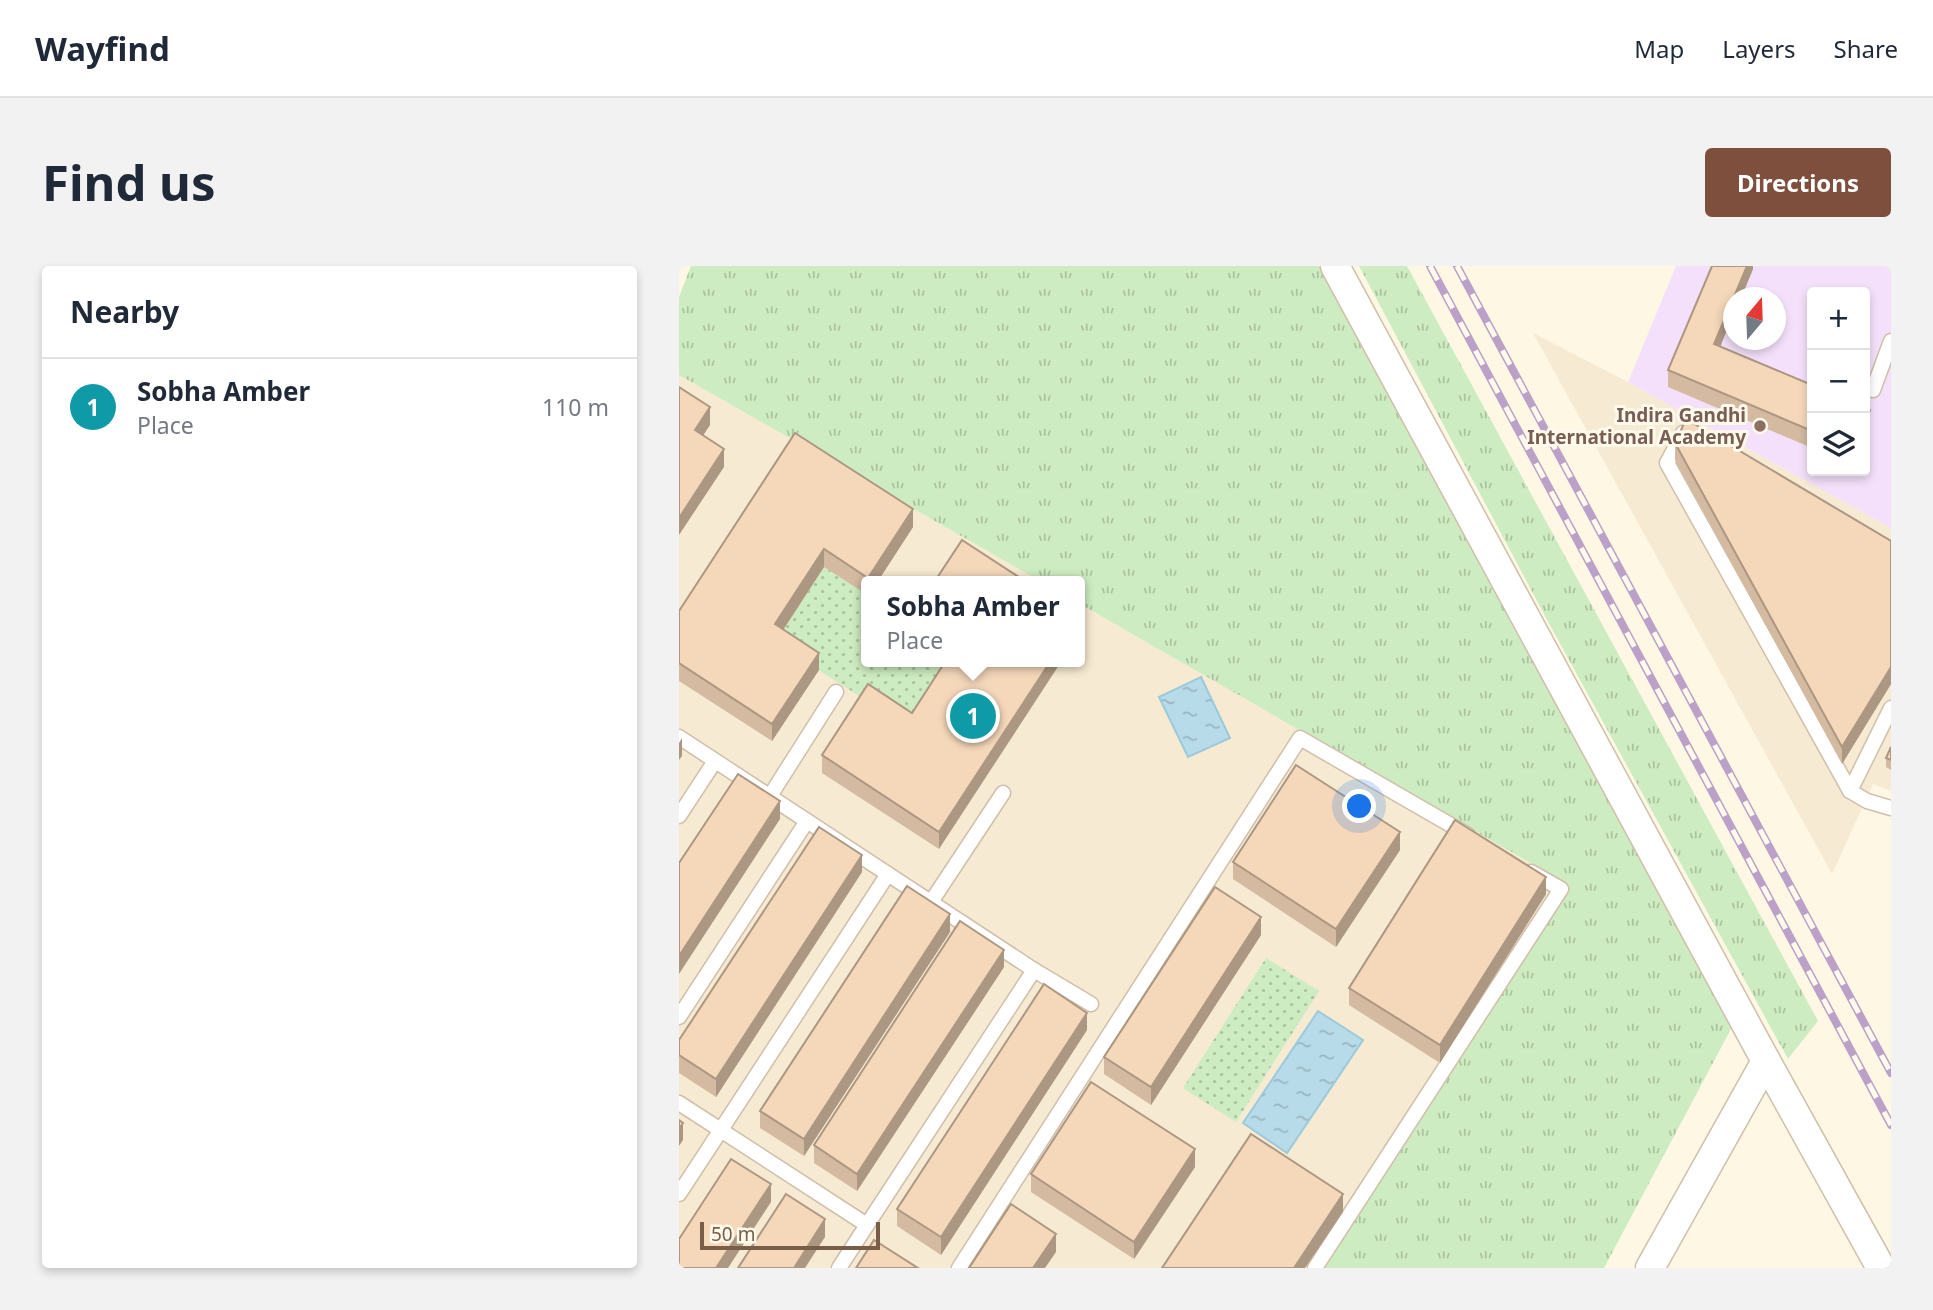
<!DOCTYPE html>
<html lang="en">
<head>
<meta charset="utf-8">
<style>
  :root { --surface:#fff; --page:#f2f2f3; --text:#1f2937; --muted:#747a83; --line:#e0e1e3; --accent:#7d4f3c }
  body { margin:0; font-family:"Noto Sans",sans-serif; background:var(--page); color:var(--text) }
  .controls { position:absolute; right:21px; top:21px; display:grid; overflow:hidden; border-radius:7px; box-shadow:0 4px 10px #0003 }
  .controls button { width:63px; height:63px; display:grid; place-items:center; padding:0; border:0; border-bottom:2px solid var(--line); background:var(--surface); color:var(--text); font:35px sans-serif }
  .compass { position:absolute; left:1044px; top:21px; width:63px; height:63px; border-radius:50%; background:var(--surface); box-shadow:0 4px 10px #0003; rotate:19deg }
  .scale { position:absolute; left:21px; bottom:18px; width:180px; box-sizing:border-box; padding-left:7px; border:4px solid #785e48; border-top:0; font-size:19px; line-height:24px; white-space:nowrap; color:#785e48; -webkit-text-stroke:5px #fffaeb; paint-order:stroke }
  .you { position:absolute; left:681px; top:541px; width:24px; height:24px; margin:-18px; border:5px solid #fff; border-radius:50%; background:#1a73e8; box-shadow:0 0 0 10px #1a73e833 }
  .badge { display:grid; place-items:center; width:46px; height:46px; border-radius:50%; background:var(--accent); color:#fff; font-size:23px; font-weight:700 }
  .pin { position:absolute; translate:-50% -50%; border:4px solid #fff; box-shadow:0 2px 7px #0006 }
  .popup { position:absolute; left:182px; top:310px; width:224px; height:91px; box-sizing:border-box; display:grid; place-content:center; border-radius:7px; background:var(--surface); filter:drop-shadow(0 2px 5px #0005); font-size:23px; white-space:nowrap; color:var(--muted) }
  .popup b { font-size:26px; color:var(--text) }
  .popup::after { content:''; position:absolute; left:50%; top:100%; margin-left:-14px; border:14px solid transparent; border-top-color:var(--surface) }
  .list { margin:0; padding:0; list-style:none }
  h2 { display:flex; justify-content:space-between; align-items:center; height:91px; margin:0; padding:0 28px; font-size:30px }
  h2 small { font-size:23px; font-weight:400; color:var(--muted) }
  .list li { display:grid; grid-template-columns:46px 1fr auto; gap:21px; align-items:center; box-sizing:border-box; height:98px; padding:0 28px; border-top:2px solid var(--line) }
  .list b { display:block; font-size:26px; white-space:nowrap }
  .list p { margin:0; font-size:23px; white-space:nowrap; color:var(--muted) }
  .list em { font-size:23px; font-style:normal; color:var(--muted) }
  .icon { flex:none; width:38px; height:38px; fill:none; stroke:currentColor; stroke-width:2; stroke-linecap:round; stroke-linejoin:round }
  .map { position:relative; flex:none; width:1212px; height:1002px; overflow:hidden; border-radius:7px }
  header { display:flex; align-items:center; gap:42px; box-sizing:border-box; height:98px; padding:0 35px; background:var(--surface); border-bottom:2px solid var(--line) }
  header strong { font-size:33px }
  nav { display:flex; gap:38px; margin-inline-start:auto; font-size:24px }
  .intro { display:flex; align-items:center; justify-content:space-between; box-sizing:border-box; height:168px; padding:0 42px }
  h1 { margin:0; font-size:49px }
  .button { padding:18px 32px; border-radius:7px; background:var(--accent); color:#fff; font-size:24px; font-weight:700 }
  main { display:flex; gap:42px; padding:0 42px }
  aside { flex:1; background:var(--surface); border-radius:7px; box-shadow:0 4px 10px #0003 }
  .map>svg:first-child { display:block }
</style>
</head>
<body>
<header>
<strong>Wayfind</strong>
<nav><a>Map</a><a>Layers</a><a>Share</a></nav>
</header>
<div class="intro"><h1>Find us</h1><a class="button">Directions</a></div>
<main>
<aside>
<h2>Nearby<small></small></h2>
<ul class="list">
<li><span class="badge" style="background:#0f9aa8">1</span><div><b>Sobha Amber</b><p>Place</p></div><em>110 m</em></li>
</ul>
</aside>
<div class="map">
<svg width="1212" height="1002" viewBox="0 0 1212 1002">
  <defs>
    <pattern id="grass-tufts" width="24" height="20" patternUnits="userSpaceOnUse" patternTransform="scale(1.75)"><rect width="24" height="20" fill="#ceecc1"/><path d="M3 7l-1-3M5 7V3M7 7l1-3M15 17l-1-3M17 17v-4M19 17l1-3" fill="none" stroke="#acc29f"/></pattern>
    <pattern id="park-dots" width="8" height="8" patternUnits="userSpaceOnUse" patternTransform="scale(1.75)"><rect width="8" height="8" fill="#ceecc1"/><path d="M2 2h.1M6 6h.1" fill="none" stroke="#acc29f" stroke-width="1.8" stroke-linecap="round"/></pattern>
    <pattern id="water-ripples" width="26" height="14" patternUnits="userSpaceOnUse" patternTransform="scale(1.75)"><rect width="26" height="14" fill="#b7dbe9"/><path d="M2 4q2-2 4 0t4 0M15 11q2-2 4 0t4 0" fill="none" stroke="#9ab5bf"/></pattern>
  </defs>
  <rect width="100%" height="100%" fill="#fef7e4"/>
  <g fill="#f6ead2">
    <polygon points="854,67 949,116 1212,262 1212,525 1194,518 1153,608"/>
    <polygon points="0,109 361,315 187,315 187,396 401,396 401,338 891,619 644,1002 0,1002"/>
  </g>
  <path fill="#f4e0fa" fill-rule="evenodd" d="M997,0h215v262l-263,-146zM1133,26h53v179h-53zM1055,32h42v42h-42z"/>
  <g fill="url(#grass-tufts)">
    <polygon points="12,0 642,0 1053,761 925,1002 644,1002 890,619 401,338 401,315 361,315 0,109 0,31"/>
    <polygon points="680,0 728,0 1139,755 1109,793 867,352"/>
  </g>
  <g fill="url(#park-dots)">
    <polygon points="145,301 187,328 187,396 277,396 233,464 96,376"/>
    <polygon points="587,692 640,725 557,856 504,822"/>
  </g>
  <g fill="url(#water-ripples)" stroke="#9ccadb" stroke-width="2">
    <polygon points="522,411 551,472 509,491 480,431"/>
    <polygon points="639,745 684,774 608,887 564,857"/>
  </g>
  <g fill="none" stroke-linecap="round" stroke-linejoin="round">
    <defs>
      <g id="service">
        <polyline points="1194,124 1212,75"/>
        <polyline points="1004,167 988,197 1171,525 1188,535 1212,542"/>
        <polyline points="0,471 355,704 412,738"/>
        <polyline points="1171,525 1212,442"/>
        <polyline points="91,530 157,426"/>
        <polyline points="0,550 36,495"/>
        <polyline points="252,636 324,527"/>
        <polyline points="0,751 128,555"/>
        <polyline points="0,837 188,959 355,704"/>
        <polyline points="0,928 209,608"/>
        <polyline points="160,1002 188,959"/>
        <polyline points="280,1002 621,472 789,569"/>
        <polyline points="636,1002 882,623 852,606"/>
      </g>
      <g id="minor">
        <polyline points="656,0 1087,795 1202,1002"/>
        <polyline points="971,1002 1087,795"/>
      </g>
    </defs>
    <use href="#service" stroke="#d0bfaa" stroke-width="17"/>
    <use href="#minor" stroke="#d0bfaa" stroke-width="31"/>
    <use href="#service" stroke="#fff" stroke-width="14"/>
    <use href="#minor" stroke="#fff" stroke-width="28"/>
    <defs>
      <g id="rail">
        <polyline points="751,0 1212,859"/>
        <polyline points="778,0 1212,807"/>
      </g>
    </defs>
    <use href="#rail" stroke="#bba1c8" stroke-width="8"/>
    <use href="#rail" stroke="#fffaeb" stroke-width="5" stroke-dasharray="16" stroke-linecap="butt"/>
  </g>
  <g fill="#d3baa0">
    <polygon points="1074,0 1074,3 1062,32 1054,32 1042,80 1133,119 1133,182 989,121 989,104"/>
    <polygon points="116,167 234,261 199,315 187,315 187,328 145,301 105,363 140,404 93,475 0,415 0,345"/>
    <polygon points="996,177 1212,275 1212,418 1163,498 996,194"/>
    <polygon points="266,396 260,583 143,507 143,489 233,447"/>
    <polygon points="1212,481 1212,504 1207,501 1207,492"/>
    <polygon points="721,584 657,681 554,613 554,596"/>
    <polygon points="183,606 37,831 0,807 0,774"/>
    <polygon points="867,628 761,797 670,739 670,722"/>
    <polygon points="271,666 125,890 81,862 81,845"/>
    <polygon points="582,669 472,839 425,808 425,791"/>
    <polygon points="325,701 178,925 135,897 135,879"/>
    <polygon points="408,764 262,989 218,960 218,943"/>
    <polygon points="516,901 455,993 352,926 352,908"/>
  </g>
  <g fill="#ac9782">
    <polygon points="1068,0 1074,0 1074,3 1062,32 1055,32"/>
    <polygon points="1054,32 1054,50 1035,95 1035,78"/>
    <polygon points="31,141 31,159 16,182 16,164"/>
    <polygon points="1191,144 1191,161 1186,174 1186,157"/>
    <polygon points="45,183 45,201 0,269 0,252"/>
    <polygon points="234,243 234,261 199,315 189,315 189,312"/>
    <polygon points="145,283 145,301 96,376 96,358"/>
    <polygon points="140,387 140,404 93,475 93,458"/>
    <polygon points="371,396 382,396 260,583 260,566"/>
    <polygon points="1212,401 1212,418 1163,498 1163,481"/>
    <polygon points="3,472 3,490 0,494 0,477"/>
    <polygon points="101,535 101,553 0,708 0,690"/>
    <polygon points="721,566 721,584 657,681 657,663"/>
    <polygon points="183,589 183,606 37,831 37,813"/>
    <polygon points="867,611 867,628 761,797 761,779"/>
    <polygon points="271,648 271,666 125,890 125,873"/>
    <polygon points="582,651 582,669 472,839 472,821"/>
    <polygon points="325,684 325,701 178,925 178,908"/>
    <polygon points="408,747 408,764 262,989 262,971"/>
    <polygon points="4,857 4,874 0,880 0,863"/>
    <polygon points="516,883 516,901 455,993 455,976"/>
    <polygon points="92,918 92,936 49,1002 37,1002"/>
    <polygon points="664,928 664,946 626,1002 615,1002"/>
    <polygon points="146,953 146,971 126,1002 115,1002"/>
    <polygon points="377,968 377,986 366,1002 354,1002"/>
  </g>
  <g fill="#f5d8ba" stroke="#ac9782" stroke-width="2">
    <polygon points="1033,0 1068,0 1035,78 1133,119 1133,165 989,104"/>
    <polygon points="0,121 31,141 16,164 45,183 0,252"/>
    <polygon points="1186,141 1191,144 1186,157"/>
    <polygon points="1007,153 1212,275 1212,401 1163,481 996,177"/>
    <polygon points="116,167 234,243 189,312 145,283 96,358 140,387 93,458 0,397 0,345"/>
    <polygon points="283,274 346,315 256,315"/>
    <polygon points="266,396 371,396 260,566 143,489 189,418 233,447"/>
    <polygon points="1212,481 1212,494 1207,492"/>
    <polygon points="617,499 721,566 657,663 554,596"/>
    <polygon points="59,508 101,535 0,690 0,597"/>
    <polygon points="776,554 867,611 761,779 670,722"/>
    <polygon points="140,561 183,589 37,813 0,789 0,774"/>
    <polygon points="228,620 271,648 125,873 81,845"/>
    <polygon points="536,621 582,651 472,821 425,791"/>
    <polygon points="281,655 325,684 178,908 135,879"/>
    <polygon points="365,718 408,747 262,971 218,943"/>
    <polygon points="412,816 516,883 455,976 352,908"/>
    <polygon points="0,854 4,857 0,863"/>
    <polygon points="572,868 664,928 615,1002 483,1002"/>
    <polygon points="52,893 92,918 37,1002 0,1002 0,973"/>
    <polygon points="107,928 146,953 115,1002 59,1002"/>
    <polygon points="332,938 377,968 354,1002 290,1002"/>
    <polygon points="195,974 239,1002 177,1002"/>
  </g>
  <circle fill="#8d6e63" stroke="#fffaeb" stroke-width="2.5" cx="1081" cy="160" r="7"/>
  <g text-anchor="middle" stroke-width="6" stroke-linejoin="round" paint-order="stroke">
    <g font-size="19" font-weight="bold" fill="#785e54" stroke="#fffaeb" text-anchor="end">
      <text x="1067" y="156">Indira Gandhi<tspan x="1067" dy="22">International Academy</tspan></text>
    </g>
  </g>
</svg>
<div class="controls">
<button>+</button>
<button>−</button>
<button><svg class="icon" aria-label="layers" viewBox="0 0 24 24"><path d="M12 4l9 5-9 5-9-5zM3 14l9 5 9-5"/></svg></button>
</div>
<svg class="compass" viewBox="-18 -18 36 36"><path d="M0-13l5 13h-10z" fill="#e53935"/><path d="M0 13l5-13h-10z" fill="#747a83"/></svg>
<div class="scale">50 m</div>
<div class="you"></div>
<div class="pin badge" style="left:294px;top:450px;background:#0f9aa8">1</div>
<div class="popup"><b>Sobha Amber</b>Place</div>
</div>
</main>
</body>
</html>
